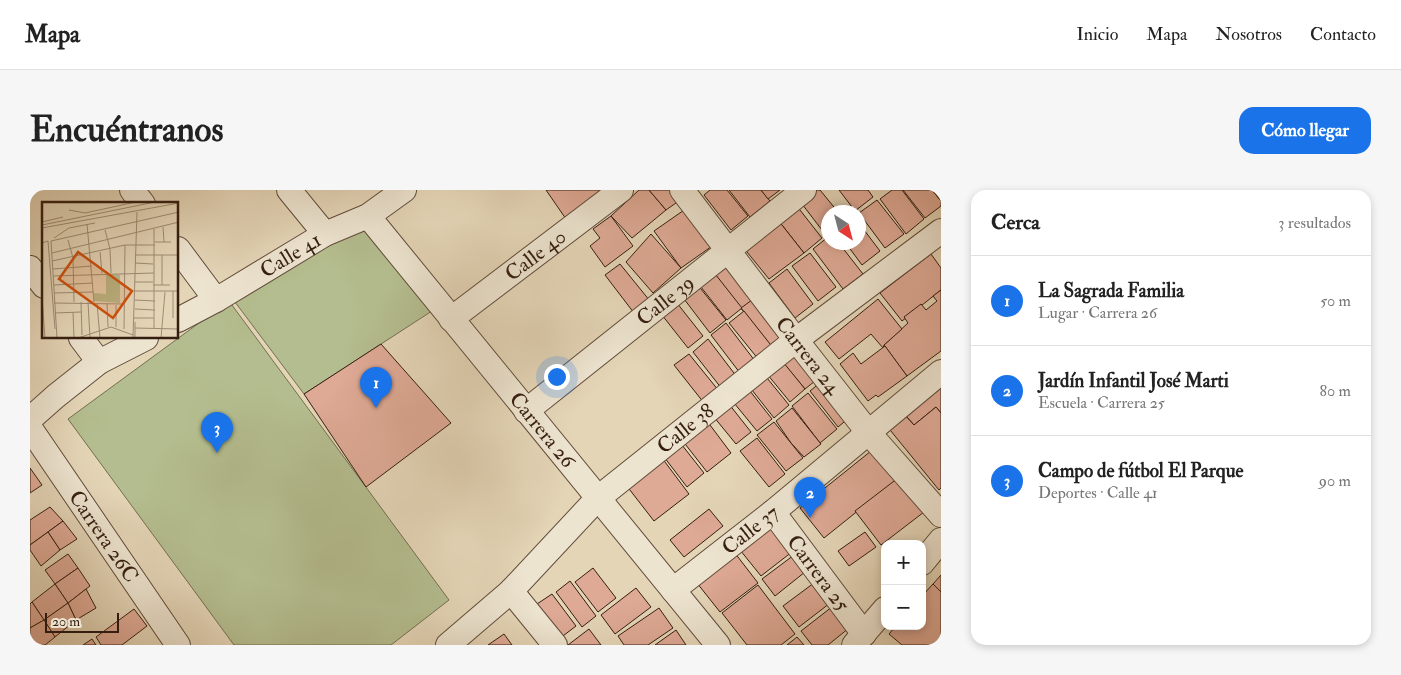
<!DOCTYPE html>
<html lang="es">
<head>
<meta charset="utf-8">
<style>
  :root { --surface:#fff; --page:#f6f6f6; --text:#222; --muted:#767676; --line:#e0e0e0; --accent:#1a73e8 }
  body { margin:0; font-family:"IM FELL Double Pica",serif; background:var(--page); color:var(--text) }
  .controls { position:absolute; right:15px; bottom:15px; display:grid; overflow:hidden; border-radius:10px; box-shadow:0 2px 8px #0003 }
  .controls button { width:45px; height:45px; display:grid; place-items:center; padding:0; border:0; border-bottom:1px solid var(--line); background:var(--surface); color:var(--text); font:25px sans-serif }
  .compass { position:absolute; left:791px; top:15px; width:45px; height:45px; border-radius:50%; background:var(--surface); box-shadow:0 2px 8px #0003; rotate:144deg }
  .scale { position:absolute; left:15px; bottom:12px; width:74px; box-sizing:border-box; padding-left:5px; border:2px solid #351e10; border-top:0; font-size:14px; line-height:18px; white-space:nowrap; color:#351e10; -webkit-text-stroke:4px #ede4d0; paint-order:stroke }
  .you { position:absolute; left:526px; top:186px; width:18px; height:18px; margin:-12px; border:4px solid #fff; border-radius:50%; background:#1a73e8; box-shadow:0 0 0 8px #1a73e833 }
  .badge { display:grid; place-items:center; width:32px; height:32px; border-radius:50%; background:var(--accent); color:#fff; font-size:16px; font-weight:700 }
  .pin { position:absolute; translate:-50% -41px; filter:drop-shadow(0 1px 2px #0008) }
  .pin::after { content:''; position:absolute; top:26px; width:18px; height:15px; background:inherit; clip-path:polygon(0 0,100% 0,50% 100%) }
  .list { margin:0; padding:0; list-style:none }
  h2 { display:flex; justify-content:space-between; align-items:center; height:65px; margin:0; padding:0 20px; font-size:21px }
  h2 small { font-size:16px; font-weight:400; color:var(--muted) }
  .list li { display:grid; grid-template-columns:32px 1fr auto; gap:15px; align-items:center; box-sizing:border-box; height:90px; padding:0 20px; border-top:1px solid var(--line) }
  .list b { display:block; font-size:19px; white-space:nowrap }
  .list p { margin:0; font-size:16px; white-space:nowrap; color:var(--muted) }
  .list em { font-size:16px; font-style:normal; color:var(--muted) }
  .map { position:relative; flex:none; width:911px; height:455px; overflow:hidden; border-radius:15px }
  header { display:flex; align-items:center; gap:30px; box-sizing:border-box; height:70px; padding:0 25px; background:var(--surface); border-bottom:1px solid var(--line) }
  header strong { font-size:24px }
  nav { display:flex; gap:28px; margin-inline-start:auto; font-size:18px }
  .intro { display:flex; align-items:center; justify-content:space-between; box-sizing:border-box; height:120px; padding:0 30px }
  h1 { margin:0; font-size:35px }
  .button { padding:12px 22px; border-radius:15px; background:var(--accent); color:#fff; font-size:18px; font-weight:700 }
  main { display:flex; gap:30px; padding:0 30px }
  aside { flex:1; background:var(--surface); border-radius:15px; box-shadow:0 2px 8px #0003 }
  .map>svg:first-child { display:block }
</style>
</head>
<body>
<header>
<strong>Mapa</strong>
<nav><a>Inicio</a><a>Mapa</a><a>Nosotros</a><a>Contacto</a></nav>
</header>
<div class="intro"><h1>Encuéntranos</h1><a class="button">Cómo llegar</a></div>
<main>
<div class="map">
<svg width="911" height="455" viewBox="0 0 911 455">
  <rect width="100%" height="100%" fill="#e4d5b7"/>
  <filter id="stains"><feTurbulence type="fractalNoise" baseFrequency=".004" numOctaves="4"/><feColorMatrix values="0 0 0 0 .2 0 0 0 0 .09 0 0 0 0 .02 0 0 0 .5 -.17"/></filter>
  <radialGradient id="worn" r=".72"><stop offset=".6" stop-color="#630" stop-opacity="0"/><stop offset="1" stop-color="#630" stop-opacity=".3"/></radialGradient>
  <g fill="#b4bd8f" stroke="#746e50">
    <polygon points="335,33 402,121 274,204 202,108"/>
    <polygon points="199,111 419,410 361,455 204,455 38,229"/>
  </g>
  <g fill="#dea995" stroke="#351e10">
    <polygon points="516,0 576,0 536,29"/>
    <polygon points="609,0 619,0 636,20 602,48 581,26"/>
    <polygon points="619,0 647,0 653,8 636,20"/>
    <polygon points="680,0 697,0 718,26 701,40 674,5"/>
    <polygon points="699,0 731,0 740,11 720,27"/>
    <polygon points="731,0 750,0 738,9"/>
    <polygon points="782,0 790,0 808,22 798,22 798,41 795,44 769,10"/>
    <polygon points="809,0 838,0 843,7 825,21"/>
    <polygon points="862,0 872,0 894,29 876,44 850,9"/>
    <polygon points="873,0 902,0 911,11 911,16 895,28"/>
    <polygon points="902,0 911,0 911,11"/>
    <polygon points="847,10 874,44 855,58 829,23"/>
    <polygon points="766,15 792,48 774,63 748,30"/>
    <polygon points="657,18 685,54 651,78 624,41"/>
    <polygon points="581,26 603,56 575,77 560,56 570,48 563,39"/>
    <polygon points="748,30 774,63 739,89 713,57"/>
    <polygon points="828,32 850,61 832,75 815,52 828,52"/>
    <polygon points="621,44 651,78 623,103 596,72"/>
    <polygon points="798,47 798,52 808,52 833,84 813,99 783,59"/>
    <polygon points="780,63 806,97 788,111 762,76"/>
    <polygon points="901,64 911,78 911,100 872,131 850,103"/>
    <polygon points="699,71 729,109 713,121 684,83"/>
    <polygon points="590,74 620,111 604,123 575,85"/>
    <polygon points="757,79 783,114 765,128 739,93"/>
    <polygon points="682,80 712,118 697,130 667,92"/>
    <polygon points="666,93 696,130 680,143 651,105"/>
    <polygon points="911,100 911,161 877,186 854,155 878,133 874,127 891,114 896,120 907,111 903,106"/>
    <polygon points="726,107 756,144 741,156 711,118"/>
    <polygon points="643,108 673,146 658,158 628,120"/>
    <polygon points="848,109 872,139 854,155 853,158 841,144 809,169 795,152"/>
    <polygon points="714,121 744,159 729,170 699,133"/>
    <polygon points="696,133 725,171 710,183 681,145"/>
    <polygon points="678,149 707,187 692,199 663,162"/>
    <polygon points="351,154 421,233 336,297 274,204"/>
    <polygon points="763,154 790,187 775,199 748,167"/>
    <polygon points="855,156 877,186 848,207 846,205 838,211 810,174 823,163 831,174"/>
    <polygon points="659,164 689,201 674,213 644,175"/>
    <polygon points="749,167 775,199 760,212 733,179"/>
    <polygon points="733,183 759,215 744,228 718,195"/>
    <polygon points="911,185 911,223 906,217 884,235 870,219"/>
    <polygon points="792,191 820,227 808,237 780,201"/>
    <polygon points="716,196 742,229 727,241 700,208"/>
    <polygon points="778,203 807,239 790,253 762,216"/>
    <polygon points="695,209 721,242 706,254 679,221"/>
    <polygon points="906,217 911,223 911,298 909,300 856,235 872,222 884,235"/>
    <polygon points="762,218 791,254 774,267 761,253 746,231"/>
    <polygon points="677,231 701,263 677,282 652,250"/>
    <polygon points="744,232 773,268 756,281 727,245"/>
    <polygon points="727,248 755,284 739,297 710,261"/>
    <polygon points="648,250 674,283 657,297 631,263"/>
    <polygon points="841,261 865,291 794,348 770,318"/>
    <polygon points="632,268 659,304 624,331 596,295"/>
    <polygon points="0,278 12,295 0,303"/>
    <polygon points="868,288 894,322 851,355 825,321"/>
    <polygon points="20,317 33,331 0,355 0,330"/>
    <polygon points="679,319 693,336 654,367 640,350"/>
    <polygon points="742,327 767,358 731,386 706,355"/>
    <polygon points="33,331 47,349 30,360 18,342"/>
    <polygon points="18,342 30,360 11,376 0,360 0,355"/>
    <polygon points="835,342 846,357 819,376 808,361"/>
    <polygon points="701,358 728,393 690,422 663,388"/>
    <polygon points="768,362 780,378 745,406 732,389"/>
    <polygon points="38,364 48,378 25,394 15,380"/>
    <polygon points="48,378 60,396 38,413 25,394"/>
    <polygon points="563,378 586,408 568,422 545,392"/>
    <polygon points="911,385 911,402 903,394"/>
    <polygon points="788,390 804,410 769,437 753,416"/>
    <polygon points="540,391 566,426 552,437 526,402"/>
    <polygon points="25,394 38,413 14,430 2,412"/>
    <polygon points="903,394 911,402 911,451 907,455 872,455 859,444 866,436 892,436 892,406"/>
    <polygon points="728,395 765,444 751,455 717,455 692,423"/>
    <polygon points="606,398 621,417 585,444 571,425"/>
    <polygon points="56,399 66,418 46,430 38,413"/>
    <polygon points="522,404 546,436 529,449 504,416"/>
    <polygon points="2,412 14,430 0,438 0,414"/>
    <polygon points="38,413 46,430 25,447 14,430"/>
    <polygon points="807,413 824,434 798,455 782,455 771,441"/>
    <polygon points="629,418 643,438 618,455 594,455 588,446"/>
    <polygon points="104,419 117,436 92,455 71,455 66,447"/>
    <polygon points="14,430 25,447 15,455 2,455 0,453 0,438"/>
    <polygon points="559,439 571,455 538,455"/>
    <polygon points="646,440 656,455 625,455"/>
    <polygon points="474,444 482,455 458,455"/>
    <polygon points="767,447 774,455 757,455"/>
    <polygon points="62,449 66,455 53,455"/>
  </g>
  <g fill="none" stroke-linecap="round" stroke-linejoin="round">
    <defs>
      <g id="minor">
        <polyline points="102,0 113,14"/>
        <polyline points="259,0 295,44"/>
        <path id="s1" d="M652,0l114,150 72,92 73,83"/>
        <path id="s2" d="M338,26l350,429"/>
        <polyline points="148,59 186,110"/>
        <polyline points="0,78 14,96"/>
        <path id="s3" d="M421,129l170,-129"/>
        <path id="s4" d="M148,130l38,-20 109,-66 43,-18 36,-26"/>
        <polyline points="51,148 69,172"/>
        <path id="s5" d="M496,221l278,-221"/>
        <polyline points="0,229 26,206 69,172 116,148"/>
        <path id="s6" d="M0,238l148,217"/>
        <path id="s7" d="M743,322l91,122"/>
        <polyline points="892,373 911,350"/>
        <path id="s8" d="M643,400l100,-78 168,-140"/>
        <polyline points="481,401 525,455"/>
        <path id="s9" d="M418,455l63,-54 86,-92 199,-159 145,-109"/>
        <polyline points="824,455 855,419"/>
      </g>
    </defs>
    <use href="#minor" stroke="#614c3a" stroke-width="26"/>
    <use href="#minor" stroke="#ede4d0" stroke-width="24"/>
  </g>
  <g text-anchor="middle" stroke-width="4" stroke-linejoin="round" paint-order="stroke">
    <g font-size="21" fill="#351e10" stroke="#ede4d0">
      <text dy="7" stroke="none"><textPath href="#s4" startOffset="130">Calle 41</textPath></text>
      <text dy="7" stroke="none"><textPath href="#s3" startOffset="106">Calle 40</textPath></text>
      <text dy="7" stroke="none"><textPath href="#s5" startOffset="178">Calle 39</textPath></text>
      <text dy="7" stroke="none"><textPath href="#s1" startOffset="208">Carrera 24</textPath></text>
      <text dy="7" stroke="none"><textPath href="#s9" startOffset="322">Calle 38</textPath></text>
      <text dy="7" stroke="none"><textPath href="#s2" startOffset="276">Carrera 26</textPath></text>
      <text dy="7" stroke="none"><textPath href="#s8" startOffset="98">Calle 37</textPath></text>
      <text dy="7" stroke="none"><textPath href="#s6" startOffset="131">Carrera 26C</textPath></text>
      <text dy="7" stroke="none"><textPath href="#s7" startOffset="76">Carrera 25</textPath></text>
    </g>
  </g>
  <g transform="translate(12 12)">
    <rect width="136" height="136" fill="#e4d5b7"/>
    <path d="M64,73h14v28l-26,-2v-8l12,1z" fill="#b4bd8f"/>
    <path fill="none" stroke="#9e8c74" stroke-width="1" d="M27,8l16,3 51,-11M0,20l21,-5M45,22l7,78M0,23l113,-23M121,25l1,15M0,26l137,-25M63,28l5,19 1,24M12,36l15,-10 26,-5M26,38l5,18 1,44M113,40h16M0,41l6,-2 7,88M58,50l2,21M10,51l127,-31M93,53h44M10,59l73,-16h30M93,61l18,1M11,67l39,-3M11,74l101,-3M93,80h18M12,83l39,-2M111,83h17M120,83v-30M92,89h45M12,91l39,-1M0,95l3,41M93,98l20,1M39,100l1,33M46,100l2,36M12,101l69,1M55,101l3,35M65,101l1,24M74,103v22M93,107l20,1M31,110l1,26M13,111l26,-1M92,116h20M131,116v-27M93,120v16M93,126l44,1M112,126v-99M82,127l1,-84M15,136l-6,-97 128,-29M36,136l33,-11 22,8M91,136l4,-126M119,136l4,-46"/>
    <path fill="#cd500d" fill-opacity="0.15" stroke="#cd500d" stroke-width="2.5" d="M36,50l54,39 -19,27 -54,-39z"/>
    <rect width="136" height="136" fill="none" stroke="#351e10" stroke-width="2.5"/>
  </g>
  <rect width="100%" height="100%" filter="url(#stains)"/>
  <rect width="100%" height="100%" fill="url(#worn)"/>
</svg>
<div class="controls">
<button>+</button>
<button>−</button>
</div>
<svg class="compass" viewBox="-18 -18 36 36"><path d="M0-13l5 13h-10z" fill="#e53935"/><path d="M0 13l5-13h-10z" fill="#767676"/></svg>
<div class="scale">20 m</div>
<div class="you"></div>
<div class="pin badge" style="left:346px;top:218px">1</div>
<div class="pin badge" style="left:780px;top:328px">2</div>
<div class="pin badge" style="left:187px;top:263px">3</div>
</div>
<aside>
<h2>Cerca<small>3 resultados</small></h2>
<ul class="list">
<li><span class="badge">1</span><div><b>La Sagrada Familia</b><p>Lugar · Carrera 26</p></div><em>50 m</em></li>
<li><span class="badge">2</span><div><b>Jardín Infantil José Marti</b><p>Escuela · Carrera 25</p></div><em>80 m</em></li>
<li><span class="badge">3</span><div><b>Campo de fútbol El Parque</b><p>Deportes · Calle 41</p></div><em>90 m</em></li>
</ul>
</aside>
</main>
</body>
</html>
